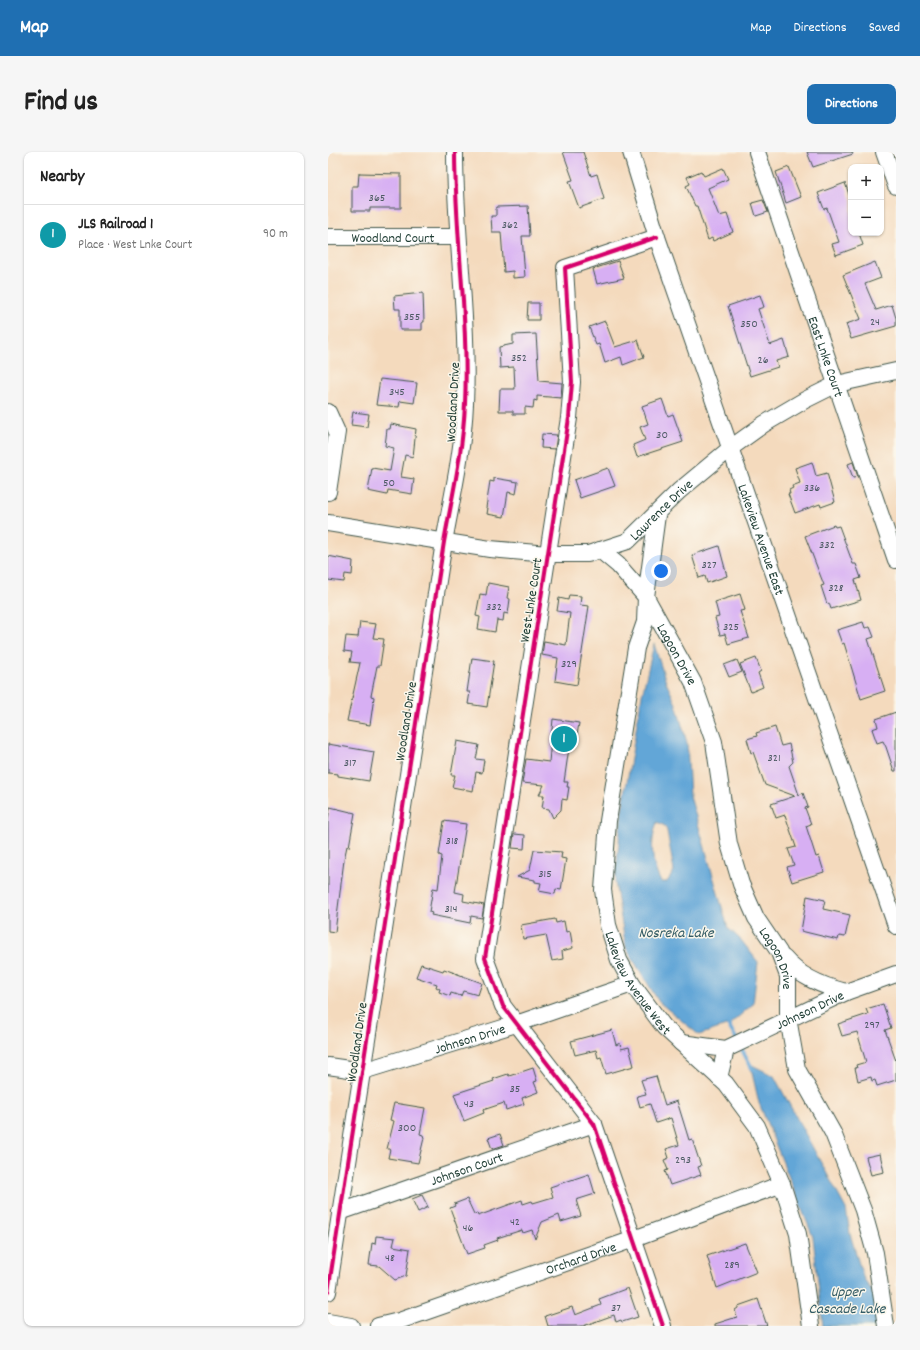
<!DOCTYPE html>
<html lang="en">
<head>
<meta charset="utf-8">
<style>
  :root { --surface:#fff; --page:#f6f6f6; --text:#222; --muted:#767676; --line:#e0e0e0; --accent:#1f6fb2 }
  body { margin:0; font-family:Dekko,sans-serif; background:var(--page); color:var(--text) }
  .controls { position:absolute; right:12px; top:12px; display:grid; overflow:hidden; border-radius:8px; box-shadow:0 1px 3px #0004 }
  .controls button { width:36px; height:36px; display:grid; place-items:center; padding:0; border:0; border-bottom:1px solid var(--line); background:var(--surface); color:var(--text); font:20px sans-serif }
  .you { position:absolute; left:333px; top:419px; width:14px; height:14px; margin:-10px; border:3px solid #fff; border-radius:50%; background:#1a73e8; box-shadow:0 0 0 6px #1a73e833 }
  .badge { display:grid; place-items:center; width:26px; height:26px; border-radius:50%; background:var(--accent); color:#fff; font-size:13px; font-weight:700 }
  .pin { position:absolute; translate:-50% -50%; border:2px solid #fff; box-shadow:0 1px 4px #0006 }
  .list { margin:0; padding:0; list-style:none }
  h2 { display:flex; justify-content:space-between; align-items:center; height:52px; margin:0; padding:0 16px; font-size:17px }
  h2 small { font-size:13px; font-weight:400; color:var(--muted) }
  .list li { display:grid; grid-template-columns:26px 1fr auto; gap:12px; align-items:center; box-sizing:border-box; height:60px; padding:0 16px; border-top:1px solid var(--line) }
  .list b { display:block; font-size:15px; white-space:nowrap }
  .list p { margin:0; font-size:13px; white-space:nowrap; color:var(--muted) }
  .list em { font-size:13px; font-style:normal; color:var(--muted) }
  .map { position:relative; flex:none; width:568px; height:1174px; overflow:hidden; border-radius:8px }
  header { display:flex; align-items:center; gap:24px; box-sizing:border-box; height:56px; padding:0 20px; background:var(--accent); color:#fff }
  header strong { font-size:19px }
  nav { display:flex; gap:22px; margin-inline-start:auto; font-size:14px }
  .intro { display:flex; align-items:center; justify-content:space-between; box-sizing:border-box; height:96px; padding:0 24px }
  h1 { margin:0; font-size:28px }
  .button { padding:10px 18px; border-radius:8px; background:var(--accent); color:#fff; font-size:14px; font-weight:700 }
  main { display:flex; gap:24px; padding:0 24px }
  aside { flex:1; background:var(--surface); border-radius:8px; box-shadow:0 1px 3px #0004 }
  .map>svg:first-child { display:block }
</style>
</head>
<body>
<header>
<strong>Map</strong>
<nav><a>Map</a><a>Directions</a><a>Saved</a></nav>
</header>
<div class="intro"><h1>Find us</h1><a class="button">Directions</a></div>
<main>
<aside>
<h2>Nearby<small></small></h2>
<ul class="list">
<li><span class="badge" style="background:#0f9aa8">1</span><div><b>JLS Railroad 1</b><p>Place · West Lnke Court</p></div><em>90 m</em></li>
</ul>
</aside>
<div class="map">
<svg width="568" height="1174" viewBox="0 0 568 1174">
  <rect width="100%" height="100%" fill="#fbf7ec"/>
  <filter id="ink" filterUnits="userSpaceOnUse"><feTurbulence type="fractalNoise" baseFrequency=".025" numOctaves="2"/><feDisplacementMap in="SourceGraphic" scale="8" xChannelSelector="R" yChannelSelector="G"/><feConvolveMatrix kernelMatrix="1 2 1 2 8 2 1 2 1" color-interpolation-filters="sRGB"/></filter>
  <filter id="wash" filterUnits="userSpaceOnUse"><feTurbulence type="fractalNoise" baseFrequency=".012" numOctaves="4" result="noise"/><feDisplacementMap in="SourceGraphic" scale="16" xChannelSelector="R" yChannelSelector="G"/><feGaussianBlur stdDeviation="0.9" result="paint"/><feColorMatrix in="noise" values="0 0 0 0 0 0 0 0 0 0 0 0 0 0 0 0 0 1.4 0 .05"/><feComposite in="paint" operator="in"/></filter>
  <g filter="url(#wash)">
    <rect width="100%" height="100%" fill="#f4dabd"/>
    <g fill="#62a6d7" stroke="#407286" fill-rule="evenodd">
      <path d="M326,492l12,38 10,22 11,39 3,53 38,132 13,12 17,22 -5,42 -24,21 -30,10 -40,-33 -33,-54 -11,-66 7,-71 20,-116zM329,670l8,4 2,5 7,40 -7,11h-6c-10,-18 -11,-40 -4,-60z"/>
      <polygon points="422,912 446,924 518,1057 522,1082 535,1125 547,1145 553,1174 495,1174 485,1085 431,951"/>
    </g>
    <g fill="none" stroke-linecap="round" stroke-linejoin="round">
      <g stroke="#62a6d7" stroke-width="4">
        <polyline points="398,869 409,888"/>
        <polyline points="412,894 424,916"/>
      </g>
    </g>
    <g id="blocks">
      <g fill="#d7aff3">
        <polygon points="235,0 255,0 263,24 269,22 276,47 251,56 241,29 245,28"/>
        <polygon points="479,0 524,0 525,2 485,15"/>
        <polygon points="461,15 473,45 458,51 448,20"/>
        <polygon points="395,16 400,27 380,36 391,64 399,62 405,80 385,89 384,86 380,88 369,54 367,54 358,34 362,32 359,25 373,19 376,24"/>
        <polygon points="31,21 73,22 73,56 42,56 42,59 24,59 24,34 30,34"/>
        <polygon points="517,31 523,48 523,81 531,81 535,93 508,103 504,92 511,90 499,56 496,57 490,41"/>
        <polygon points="435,48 440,60 428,64 424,51"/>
        <polygon points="200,54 202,84 194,84 197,125 185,126 185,119 176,120 173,80 164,80 163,64 168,64 168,55"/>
        <polygon points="290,109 296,126 269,132 265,117"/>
        <polygon points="547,110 553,126 537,132 548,158 564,153 568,166 568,174 523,187 518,172 533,167 515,123"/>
        <polygon points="95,141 96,170 94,170 94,178 72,178 72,157 67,157 66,144"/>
        <polygon points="432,143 436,155 430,157 442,193 456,188 461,205 448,209 450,215 422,224 400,154"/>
        <polygon points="200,151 211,151 211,168 199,168"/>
        <polygon points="277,169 287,195 310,188 316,205 295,213 293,205 277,211 271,192 268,193 261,175"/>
        <polygon points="208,182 211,229 234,231 233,246 209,244 209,249 206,248 205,256 197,255 197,262 185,262 185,259 171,259 172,237 187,237 186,215 172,216 171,195 185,192 185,183"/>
        <polygon points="52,227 89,231 86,251 72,249 71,255 48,253"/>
        <polygon points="334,247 340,264 345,262 355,290 309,305 305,293 317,288 312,275 320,272 314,254"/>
        <polygon points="25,260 41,262 39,275 23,273"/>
        <polygon points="63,272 88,277 85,305 77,303 73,325 86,327 84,342 60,338 59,343 40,339 44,316 62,319 66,296 57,294 59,277 62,277"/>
        <polygon points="214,282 229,283 227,297 213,296"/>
        <polygon points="484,310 488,324 499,321 507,350 493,355 492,352 467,361 460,342 462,342 461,338 465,336 464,334 472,331 467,316"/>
        <polygon points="525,310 530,325 525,326 520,312"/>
        <polygon points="280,316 287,334 252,346 246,328"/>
        <polygon points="166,326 190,330 188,342 180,340 176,365 159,362 160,356 158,356 162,329 166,330"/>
        <polygon points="506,373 507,375 511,374 525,412 528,412 533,426 527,428 533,448 503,457 501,451 499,452 493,434 496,433 477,384"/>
        <polygon points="391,394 399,424 379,431 377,424 371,426 364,403"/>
        <polygon points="0,404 25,409 24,423 17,422 16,430 0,428"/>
        <polygon points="160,431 181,435 179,446 182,447 180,462 176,461 175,469 169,468 167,480 150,477 152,465 148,464 152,442 158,443"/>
        <polygon points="412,442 417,458 412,459 421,486 400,492 397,482 392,483 387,466 391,465 387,450"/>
        <polygon points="241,443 253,444 252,453 261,454 249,533 227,529 230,506 214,503 216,489 238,493 242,461 229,459 231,446 240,448"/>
        <polygon points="32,470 48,472 45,486 56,487 52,514 49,514 43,544 46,545 42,573 19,569 32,511 22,510 24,500 16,499 18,484 30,485"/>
        <polygon points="535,470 537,476 542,475 546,485 540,487 557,539 533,547 516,491 514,492 509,478"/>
        <polygon points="144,506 166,509 159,555 140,552 142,540 139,540"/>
        <polygon points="428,506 433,519 430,521 435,535 423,540 412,512"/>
        <polygon points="409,508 414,520 401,525 396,513"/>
        <polygon points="568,560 568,619 566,619 558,595 555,589 549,591 544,577 550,575 548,567"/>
        <polygon points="225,567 251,571 248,590 242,589 236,630 240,630 239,635 241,635 239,648 234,647 233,658 225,666 221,657 214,656 216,643 211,643 216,633 194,631 198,607 221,610"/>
        <polygon points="447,575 453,594 461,592 465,610 461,614 471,643 475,641 480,655 477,656 483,672 478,674 488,705 491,704 496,720 464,730 459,715 466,713 460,697 468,695 457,663 448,666 443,652 467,644 437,633 425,600 423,601 419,587 429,584 428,581"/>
        <polygon points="129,589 151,593 148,607 156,608 154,621 148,620 145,639 124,635 127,623 123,623"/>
        <polygon points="0,592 46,600 41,629 10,624 10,622 0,621"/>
        <polygon points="2,655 27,661 22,689 21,695 19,694 16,708 7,780 0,779 0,668"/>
        <polygon points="116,669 138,672 127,740 136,742 135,749 156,753 154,766 143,764 142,771 103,763 104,761 101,760 105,736 110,737 114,704 111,703"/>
        <polygon points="186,682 197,683 196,697 184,696"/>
        <polygon points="206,698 234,700 233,706 238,707 233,738 228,737 227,742 211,739 213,731 207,730 207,728 189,725 202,718"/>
        <polygon points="479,744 497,748 495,757 522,763 517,785 511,784 510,788 473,779"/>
        <polygon points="227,767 228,771 236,769 238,780 242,779 245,796 234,799 235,807 224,809 218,783 195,787 193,773"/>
        <polygon points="93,812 115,819 116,817 154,831 150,843 135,839 133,844 123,841 122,844 111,840 112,837 108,835 109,832 88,825"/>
        <polygon points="555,852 563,876 557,878 568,909 568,928 549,934 547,928 544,929 543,925 530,929 527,916 529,916 528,913 538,910 529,880 514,884 510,872 540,862 538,857"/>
        <polygon points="284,878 288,893 292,891 293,897 301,895 306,914 278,922 273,905 270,906 268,898 247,903 243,889"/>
        <polygon points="205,916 209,929 206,930 210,940 194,946 196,952 178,958 176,951 155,958 156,961 136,969 126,942 166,929 165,927 180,922 181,924"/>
        <polygon points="328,924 337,953 349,949 361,988 364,987 373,1014 370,1015 373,1023 342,1033 337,1019 340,1018 336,1008 341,1006 338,997 351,993 343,966 328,971 322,952 312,955 309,944 318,942 313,928"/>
        <polygon points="66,951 97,956 92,982 95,983 96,986 90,1011 60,1006 62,997 59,997 66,969 62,968"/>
        <polygon points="172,982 176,993 164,997 160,986"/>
        <polygon points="552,1002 556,1020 543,1023 538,1005"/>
        <polygon points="261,1022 267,1042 248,1048 253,1064 233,1070 231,1063 214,1070 207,1087 204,1078 195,1081 194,1078 169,1086 170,1088 156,1093 157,1096 139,1102 122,1056 127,1054 126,1052 139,1047 146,1062 149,1061 150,1064 194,1048 195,1052 204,1049 205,1051 225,1045 222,1035"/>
        <polygon points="94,1043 100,1055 90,1060 84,1047"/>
        <polygon points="48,1084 67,1086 65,1094 82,1097 78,1124 67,1128 51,1114 41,1113 44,1091 47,1092"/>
        <polygon points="417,1091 429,1120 389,1136 379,1104"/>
        <polygon points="300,1136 310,1165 294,1170 293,1168 288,1170 286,1163 255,1174 220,1174 217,1164 244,1155 247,1163 273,1153 271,1147"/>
        <polygon points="430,1147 439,1174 387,1174 387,1172 409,1165 407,1158 410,1156 410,1154"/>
      </g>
    </g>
  </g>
  <g filter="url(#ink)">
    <use href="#blocks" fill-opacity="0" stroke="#3f5549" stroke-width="1"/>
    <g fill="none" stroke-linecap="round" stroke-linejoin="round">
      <defs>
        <g id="street">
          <path id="s1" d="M303,0l26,85 239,689"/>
          <path id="s2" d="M429,0l139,408"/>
          <polyline points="556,0 568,34"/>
          <path id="s3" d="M0,85h130"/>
          <polyline points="329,85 237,116 244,230 241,266 157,806 175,854 266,972 335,1174"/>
          <polyline points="0,260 9,280 0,340"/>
          <path id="s4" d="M0,371l162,26 58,5h40l40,-13 51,-50 53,-44 32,-23 41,-24 32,-16 59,-13"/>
          <polyline points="272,398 290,413 318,445 329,363"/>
          <path id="s5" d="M318,445l-1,25 -9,26 -28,173 -5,69 5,35 11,35 13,24 32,43 62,57 31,42 25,58 16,50 13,92"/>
          <path id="s6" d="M318,445l47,85 21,60 15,102 12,40 15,34 23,34 9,24v42l9,51 36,64 30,77 12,43 11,73"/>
          <path d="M456,806c16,19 38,28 62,34"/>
          <path id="s7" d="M353,891l45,6 120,-57 50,-18"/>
          <path id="s8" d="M0,914l35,5 153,-47 116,-40"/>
          <polyline points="391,926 398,897"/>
          <path id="s9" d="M12,1060l254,-88"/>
          <path d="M0,1140l116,-750c8,-45 19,-91 21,-138 4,-84 -10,-168 -10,-252"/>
          <polyline points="0,1170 23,1174"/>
          <path id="s10" d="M50,1174l21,-5 235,-82 148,-55"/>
        </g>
      </defs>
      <use href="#street" stroke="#3f5549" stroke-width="18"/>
      <use href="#street" stroke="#fff" stroke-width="16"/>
      <defs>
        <g id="cycleway">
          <polyline points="329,85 237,116 244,230 241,266 157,806 175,854 266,972 335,1174"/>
          <path d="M0,1140l116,-750c8,-45 19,-91 21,-138 4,-84 -10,-168 -10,-252"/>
        </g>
      </defs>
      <use href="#cycleway" stroke="#fbf7ec" stroke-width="6"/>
      <use href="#cycleway" stroke="#d6006c" stroke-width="4"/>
    </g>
  </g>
  <g text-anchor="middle" stroke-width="3" stroke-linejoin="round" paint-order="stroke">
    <g font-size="12" fill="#4d5a64">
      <text x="49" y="49">365</text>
      <text x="182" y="76">362</text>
      <text x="84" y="168">355</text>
      <text x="547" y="173">24</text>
      <text x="421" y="175">350</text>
      <text x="191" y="209">352</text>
      <text x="435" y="211">26</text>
      <text x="69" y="243">345</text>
      <text x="334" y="286">30</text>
      <text x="61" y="334">50</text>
      <text x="484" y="339">336</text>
      <text x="499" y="396">332</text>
      <text x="381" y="416">327</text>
      <text x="508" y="439">328</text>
      <text x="166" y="458">332</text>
      <text x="403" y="478">325</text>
      <text x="241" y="515">329</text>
      <text x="446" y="609">321</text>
      <text x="22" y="614">317</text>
      <text x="124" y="692">318</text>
      <text x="217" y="725">315</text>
      <text x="123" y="760">314</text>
      <text x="544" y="876">297</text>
      <text x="187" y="940">35</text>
      <text x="141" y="955">43</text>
      <text x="79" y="979">300</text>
      <text x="355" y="1011">293</text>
      <text x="187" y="1073">42</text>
      <text x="140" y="1079">46</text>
      <text x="62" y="1109">48</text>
      <text x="404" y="1116">289</text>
      <text x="288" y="1159">37</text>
    </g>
    <g font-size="14" fill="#1f3d34" stroke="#fbf7ec">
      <text dy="5" stroke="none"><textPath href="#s3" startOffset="65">Woodland Court</textPath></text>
      <text dy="5" stroke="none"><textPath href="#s2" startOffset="216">East Lnke Court</textPath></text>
      <text transform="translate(124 250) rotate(-87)" y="5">Woodland Drive</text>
      <text dy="5" stroke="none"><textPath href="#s4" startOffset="350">Lawrence Drive</textPath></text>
      <text dy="5" stroke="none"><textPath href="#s1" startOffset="409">Lakeview Avenue East</textPath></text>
      <text transform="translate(202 448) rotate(-81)" y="5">West Lnke Court</text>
      <text dy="5" stroke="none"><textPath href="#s6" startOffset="65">Lagoon Drive</textPath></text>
      <text transform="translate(77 569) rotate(-81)" y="5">Woodland Drive</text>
      <text dy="5" stroke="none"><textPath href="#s6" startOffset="389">Lagoon Drive</textPath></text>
      <text dy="5" stroke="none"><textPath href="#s5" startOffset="398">Lakeview Avenue West</textPath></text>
      <text dy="5" stroke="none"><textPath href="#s7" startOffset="138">Johnson Drive</textPath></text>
      <text dy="5" stroke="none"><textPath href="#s8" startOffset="147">Johnson Drive</textPath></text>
      <text transform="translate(28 890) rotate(-82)" y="5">Woodland Drive</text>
      <text dy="5" stroke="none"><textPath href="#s9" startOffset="134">Johnson Court</textPath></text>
      <text dy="5" stroke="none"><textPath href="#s10" startOffset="214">Orchard Drive</textPath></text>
    </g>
    <g font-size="15" font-style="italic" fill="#335c65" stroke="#fbf7ec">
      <text x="348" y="785">Nosreka Lake</text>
      <text x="519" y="1144">Upper<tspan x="519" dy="17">Cascade Lake</tspan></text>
    </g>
  </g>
</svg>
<div class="controls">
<button>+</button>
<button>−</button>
</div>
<div class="you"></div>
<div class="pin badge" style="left:236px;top:587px;background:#0f9aa8">1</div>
</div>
</main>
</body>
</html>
